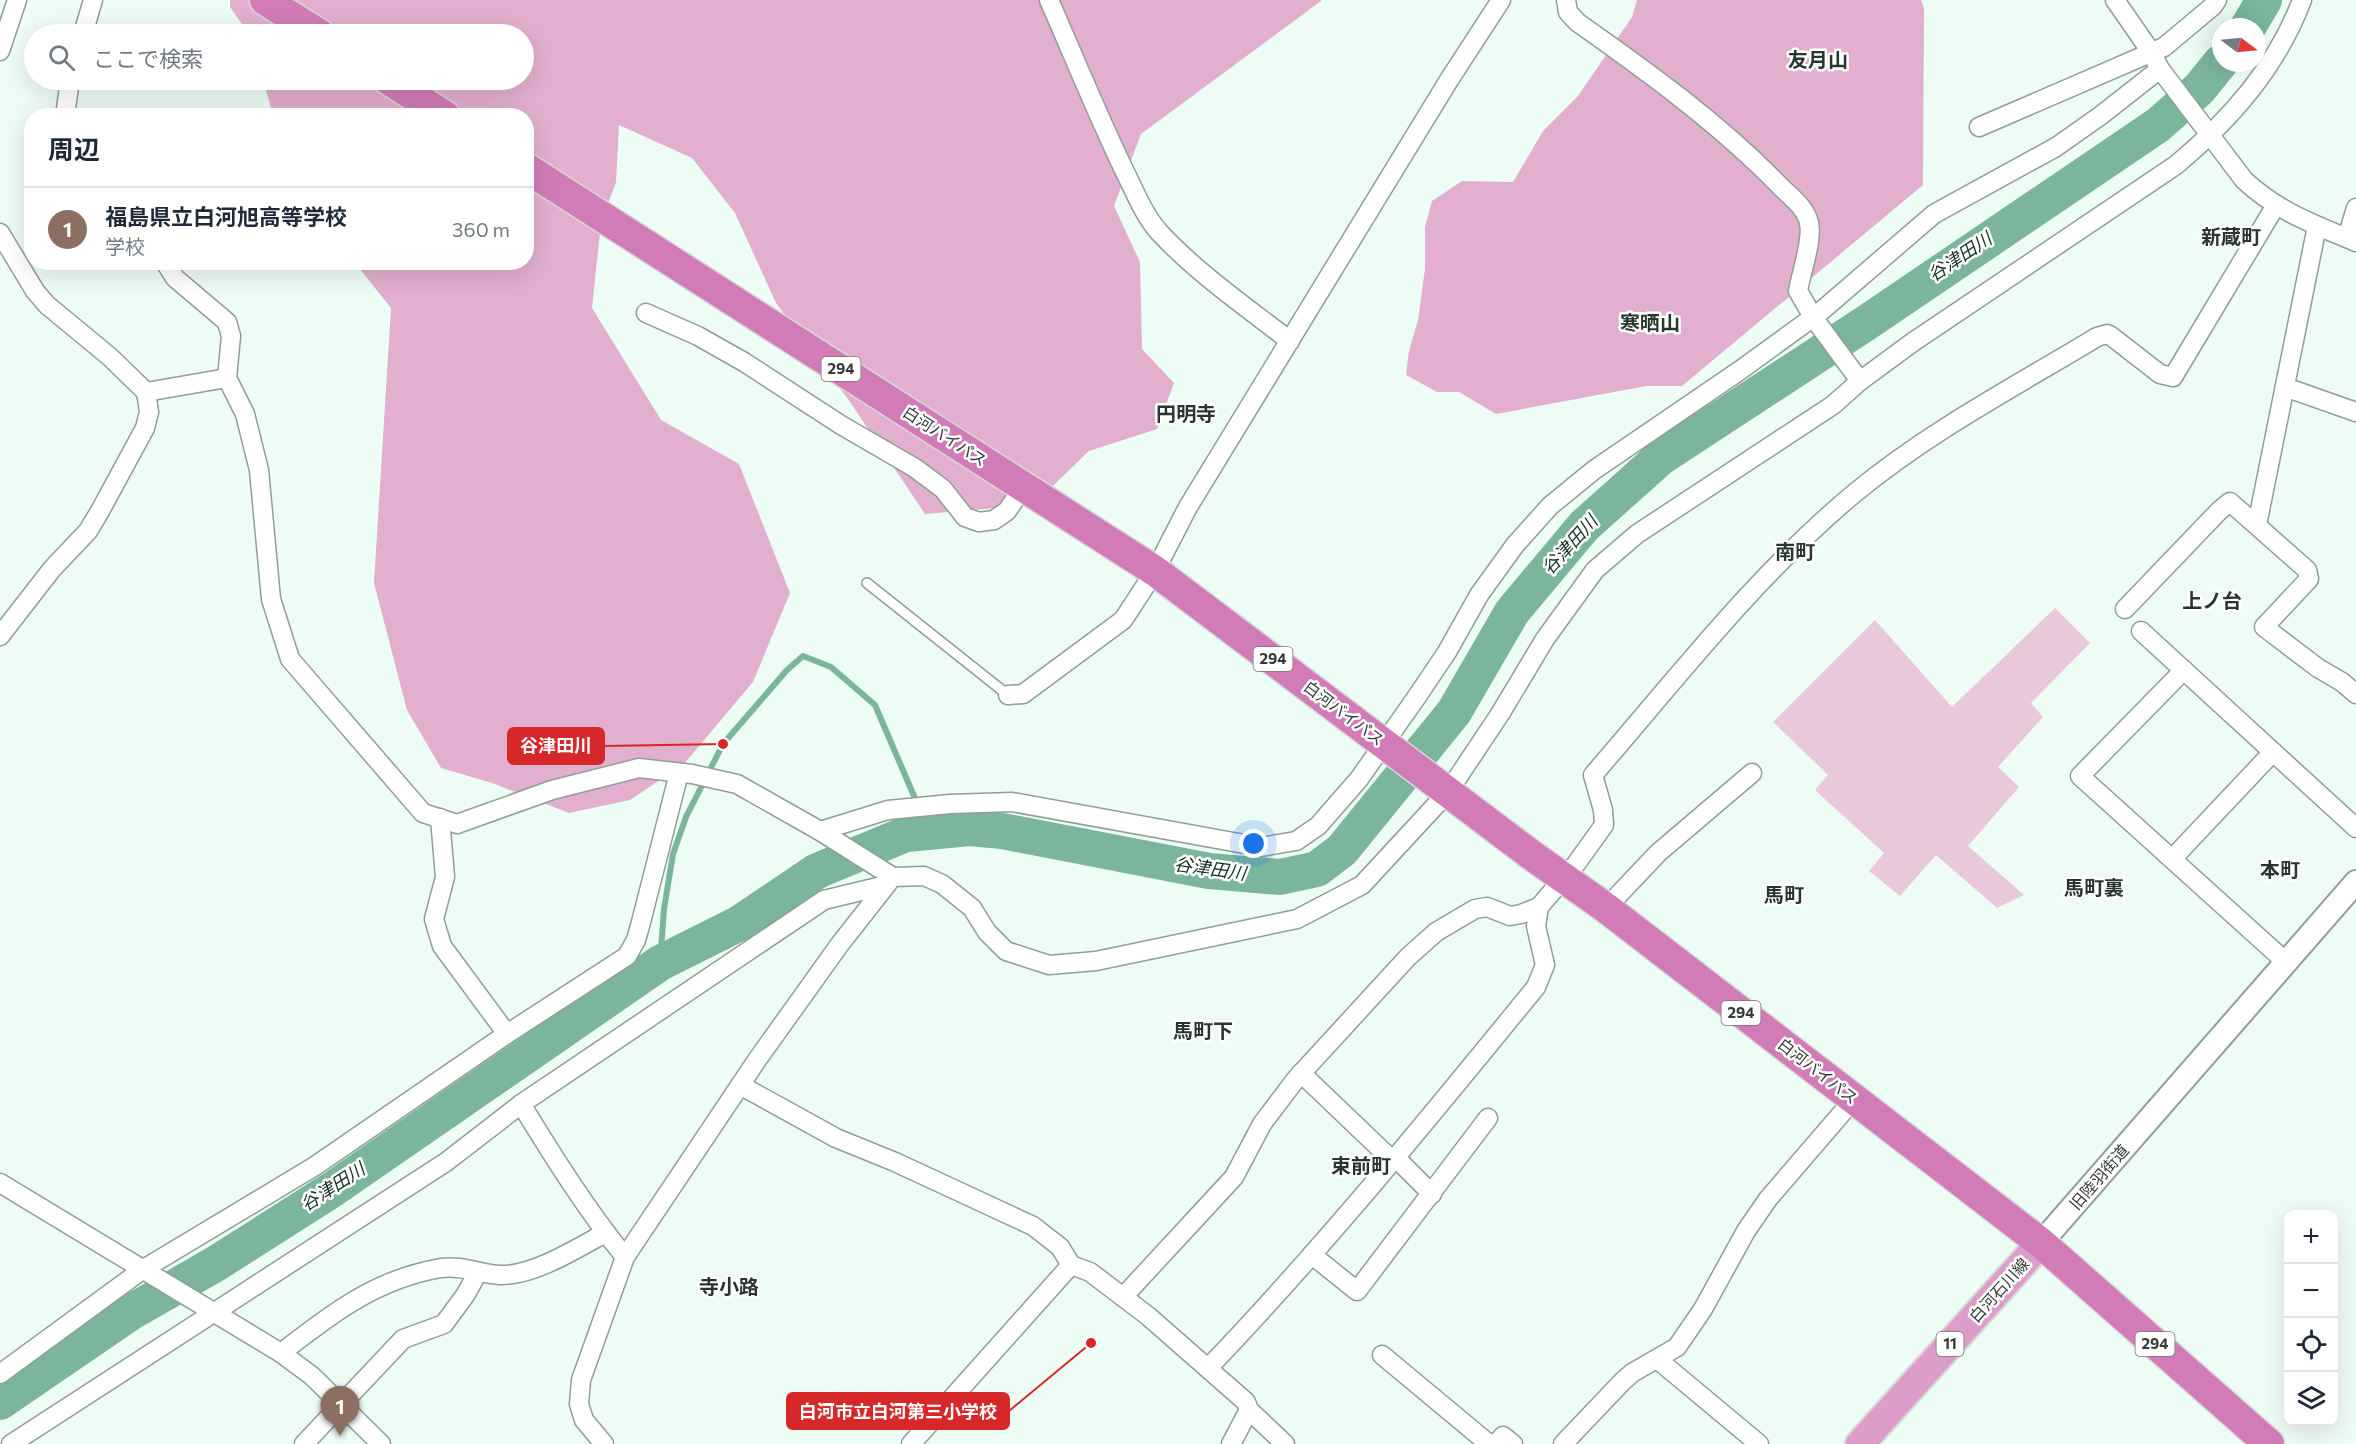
<!DOCTYPE html>
<html lang="ja">
<head>
<meta charset="utf-8">
<style>
  :root { --surface:#fff; --page:#f2f2f3; --text:#1f2937; --muted:#747a83; --line:#e0e1e3; --accent:#111827 }
  body { margin:0; font-family:Commissioner,"Noto Sans JP",sans-serif; background:var(--page); color:var(--text) }
  .controls { position:absolute; right:18px; bottom:18px; display:grid; overflow:hidden; border-radius:12px; box-shadow:0 6px 24px #0002 }
  .controls button { width:54px; height:54px; display:grid; place-items:center; padding:0; border:0; border-bottom:2px solid var(--line); background:var(--surface); color:var(--text); font:30px sans-serif }
  .compass { position:absolute; left:2212px; top:18px; width:54px; height:54px; border-radius:50%; background:var(--surface); box-shadow:0 6px 24px #0002; rotate:106deg }
  .you { position:absolute; left:1254px; top:844px; width:21px; height:21px; margin:-15px; border:4px solid #fff; border-radius:50%; background:#1a73e8; box-shadow:0 0 0 9px #1a73e833 }
  .badge { display:grid; place-items:center; width:39px; height:39px; border-radius:50%; background:var(--accent); color:#fff; font-size:20px; font-weight:700 }
  .pin { position:absolute; translate:-50% -50px; filter:drop-shadow(0 2px 3px #0008) }
  .pin::after { content:''; position:absolute; top:32px; width:21px; height:18px; background:inherit; clip-path:polygon(0 0,100% 0,50% 100%) }
  .list { margin:0; padding:0; list-style:none }
  h2 { display:flex; justify-content:space-between; align-items:center; height:78px; margin:0; padding:0 24px; font-size:26px }
  h2 small { font-size:20px; font-weight:400; color:var(--muted) }
  .list li { display:grid; grid-template-columns:39px 1fr auto; gap:18px; align-items:center; box-sizing:border-box; height:84px; padding:0 24px; border-top:2px solid var(--line) }
  .list b { display:block; font-size:22px; white-space:nowrap }
  .list p { margin:0; font-size:20px; white-space:nowrap; color:var(--muted) }
  .list em { font-size:20px; font-style:normal; color:var(--muted) }
  .icon { flex:none; width:33px; height:33px; fill:none; stroke:currentColor; stroke-width:2; stroke-linecap:round; stroke-linejoin:round }
  .map { position:relative; flex:none; width:2356px; height:1444px; overflow:hidden }
  .search { position:absolute; background:var(--surface); box-shadow:0 6px 24px #0002; left:24px; top:24px; width:510px; height:66px; display:flex; align-items:center; gap:15px; box-sizing:border-box; padding:0 21px; border-radius:33px; color:var(--muted); font-size:22px }
  .panel { position:absolute; background:var(--surface); box-shadow:0 6px 24px #0002; left:24px; top:108px; width:510px; height:162px; border-radius:24px }
  .map>svg:first-child { display:block }
</style>
</head>
<body>
<div class="map">
<svg width="2356" height="1444" viewBox="0 0 2356 1444">
  <rect width="100%" height="100%" fill="#edfcf5"/>
  <polygon fill="#eac8dc" points="2055,608 2090,643 2031,703 2043,717 1998,767 2019,787 1968,846 2024,895 1997,908 1936,855 1900,896 1869,871 1884,853 1815,790 1828,775 1773,722 1875,620 1952,707"/>
  <g fill="#e2afcf">
    <polygon points="230,0 1321,0 1321,1 1141,134 1114,206 1140,262 1142,349 1174,383 1157,429 1089,451 1033,505 925,514 850,402 776,303 735,213 692,158 619,125 616,182 601,223 592,308 661,420 739,464 790,593 753,682 684,764 630,800 569,813 492,783 441,768 407,710 374,583 391,308 355,263 526,262 526,116 273,115 263,80 524,80 524,34 249,34 230,7"/>
    <polygon points="1637,0 1921,0 1924,8 1923,185 1682,386 1646,386 1496,414 1459,392 1437,392 1406,375 1409,351 1418,320 1425,269 1425,227 1432,201 1462,181 1513,182 1543,131 1578,96 1632,17"/>
  </g>
  <g fill="none" stroke-linecap="round" stroke-linejoin="round">
    <polyline stroke="#7ab59c" stroke-width="6" points="660,963 664,909 673,854 686,817 723,744 787,670 803,656 831,667 875,705 914,796 922,832"/>
    <g stroke="#7ab59c" stroke-width="36">
      <polyline points="2248,27 2264,0"/>
      <polyline points="0,1402 133,1311 217,1263 333,1189 660,963 740,923 817,871 906,834 970,828 1002,831 1209,871 1280,877 1317,869 1342,850 1454,712 1512,612 1584,526 1660,458 1869,321 2158,125 2199,89 2221,62"/>
    </g>
    <defs>
      <polyline id="service" points="867,583 1008,695"/>
      <g id="minor">
        <path d="M1049,0c25,57 49,116 76,172 10,20 19,43 34,60 38,41 87,75 131,109"/>
        <path d="M1566,0l2,12 9,10c71,50 143,102 204,165 10,10 25,21 28,36 4,17 -8,50 -11,68l15,26 47,64"/>
        <path d="M2115,0l36,52 9,17 84,111c34,32 70,44 112,62"/>
        <polyline points="83,34 93,0"/>
        <polyline points="0,51 17,0"/>
        <polyline points="65,116 70,80"/>
        <polyline points="1979,127 2164,47 2213,6 2217,0"/>
        <polyline points="0,233 35,291 47,305 110,357 146,392 227,378"/>
        <polyline points="2347,238 2356,208"/>
        <path d="M165,262l10,16 52,44 4,14 -4,42 18,36 14,56 12,129 19,60 133,154 34,11 95,-34 87,-22 53,6 45,10 83,47 73,46 31,-1 18,8 30,24 15,24 19,19 43,14 47,-4 201,-42 65,-34 86,-93 52,-78 45,-75 50,-69 42,-36 196,-129 27,-24 53,-39 263,-177c55,-46 100,-97 126,-165"/>
        <polyline points="646,313 698,336 744,362 841,425 915,468 943,489 965,517 979,522 994,520 1007,511 1024,486"/>
        <polyline points="2285,387 2356,412"/>
        <polyline points="2257,525 2317,226"/>
        <polyline points="2125,609 2219,511 2230,502 2307,570 2309,579 2264,627 2318,668 2342,682 2356,694"/>
        <polyline points="2141,631 2356,828"/>
        <polyline points="0,636 52,569 88,531 100,511 145,428 149,412 146,392"/>
        <polyline points="2184,670 2080,776 2287,963"/>
        <polyline points="1008,695 1023,694 1123,620 1155,571 1188,507 1449,80 1501,0"/>
        <polyline points="440,818 445,877 434,919 442,946 507,1034"/>
        <polyline points="820,831 888,810 950,804 1012,802 1261,847 1296,841 1318,826 1359,779 1416,698 1447,652 1479,595 1515,545 1550,506 1594,470 1739,371 1819,313 1934,214 2056,147 2100,116 2160,69"/>
        <polyline points="2172,859 2273,752"/>
        <path d="M1539,907l37,-43 28,-39 -1,-15 -10,-35c84,-97 164,-201 263,-283 74,-61 160,-106 241,-155l10,-3 4,2 49,38 13,3 103,-172"/>
        <polyline points="1606,908 1658,853 1752,773"/>
        <polyline points="1301,1073 1393,1161"/>
        <polyline points="740,1085 836,1138 895,1162 1033,1226 1060,1247 1071,1265"/>
        <path d="M521,1104c32,52 65,105 104,153"/>
        <polyline points="1396,1158 1432,1194"/>
        <polyline points="0,1183 281,1353 312,1376 381,1444"/>
        <polyline points="1312,1255 1357,1291 1488,1118"/>
        <path d="M1123,1297l111,-120 28,-53 34,-45 112,-122 28,-25 39,-23 12,-2 23,9 11,-2 18,-7 -3,19 9,39 -9,22c-106,130 -212,260 -328,381"/>
        <path d="M281,1353c50,-39 95,-74 160,-85 21,-3 39,6 59,7 33,1 76,-26 105,-42"/>
        <polyline points="1382,1355 1489,1444"/>
        <polyline points="1657,1359 1759,1444"/>
        <polyline points="0,1374 142,1270 315,1166 507,1034 627,956 636,940 640,926 679,773"/>
        <polyline points="1249,1410 1285,1444"/>
        <polyline points="11,1444 446,1162 521,1104 824,900 886,885"/>
        <polyline points="304,1444 403,1339 444,1324 466,1294 478,1272"/>
        <polyline points="604,1444 584,1420 579,1404 581,1380 625,1257 757,1060 840,944 888,883"/>
        <polyline points="911,1444 1071,1265 1090,1272 1148,1316 1246,1402 1249,1410 1231,1444"/>
        <polyline points="1496,1444 1503,1436 1513,1444"/>
        <polyline points="1563,1444 1622,1382 1632,1373 1677,1347 1703,1309 1746,1231 1768,1199 1854,1099"/>
      </g>
      <polyline id="tertiary" points="2041,1243 2356,882"/>
      <polyline id="primary" points="1860,1444 2041,1243"/>
      <g id="trunk">
        <polyline points="265,0 319,34"/>
        <polyline points="389,80 445,116"/>
        <polyline points="526,168 1155,571 1530,854 1606,908 2041,1243 2269,1444"/>
      </g>
    </defs>
    <use href="#service" stroke="#909e97" stroke-width="12"/>
    <use href="#minor" stroke="#909e97" stroke-width="21"/>
    <use href="#tertiary" stroke="#909e97" stroke-width="26"/>
    <use href="#primary" stroke="#d7d8d7" stroke-width="32"/>
    <use href="#trunk" stroke="#d7d8d7" stroke-width="33"/>
    <use href="#service" stroke="#fff" stroke-width="9"/>
    <use href="#minor" stroke="#fff" stroke-width="18"/>
    <use href="#tertiary" stroke="#fff" stroke-width="22"/>
    <use href="#primary" stroke="#dd9dc9" stroke-width="28"/>
    <use href="#trunk" stroke="#d27cb7" stroke-width="30"/>
  </g>
  <g text-anchor="middle" stroke-width="5" stroke-linejoin="round" paint-order="stroke">
    <g fill="#fff" stroke="#727674" stroke-width="1.5">
      <rect x="821.5" y="357" width="39" height="24" rx="4.5"/>
      <rect x="1253.5" y="647" width="39" height="24" rx="4.5"/>
      <rect x="1721.5" y="1001" width="39" height="24" rx="4.5"/>
      <rect x="1936.5" y="1332" width="27" height="24" rx="4.5"/>
      <rect x="2135.5" y="1332" width="39" height="24" rx="4.5"/>
    </g>
    <g font-size="15" font-weight="bold" fill="#353b39">
      <text x="841" y="374">294</text>
      <text x="1273" y="664">294</text>
      <text x="1741" y="1018">294</text>
      <text x="1950" y="1349">11</text>
      <text x="2155" y="1349">294</text>
    </g>
    <g font-size="16" fill="#353b39" stroke="#fff">
      <text transform="translate(945 436) rotate(33)" y="6">白河バイパス</text>
      <text transform="translate(1344 713) rotate(37)" y="6">白河バイパス</text>
      <text transform="translate(1818 1071) rotate(38)" y="6">白河バイパス</text>
      <text transform="translate(2099 1177) rotate(-49)" y="6">旧陸羽街道</text>
      <text transform="translate(1999 1290) rotate(-48)" y="6">白河石川線</text>
    </g>
    <g font-size="18" font-style="italic" fill="#132f24" stroke="#fff">
      <text transform="translate(1960 257) rotate(-34)" y="6">谷津田川</text>
      <text transform="translate(1570 545) rotate(-48)" y="6">谷津田川</text>
      <text transform="translate(1210 869) rotate(8)" y="6">谷津田川</text>
      <text transform="translate(333 1187) rotate(-33)" y="6">谷津田川</text>
    </g>
    <g font-size="20" font-weight="bold" fill="#293630" stroke="#fff">
      <text x="1818" y="67">友月山</text>
      <text x="2231" y="244">新蔵町</text>
      <text x="1650" y="330">寒晒山</text>
      <text x="1186" y="421">円明寺</text>
      <text x="1795" y="559">南町</text>
      <text x="2212" y="608">上ノ台</text>
      <text x="2280" y="877">本町</text>
      <text x="2094" y="895">馬町裏</text>
      <text x="1784" y="902">馬町</text>
      <text x="1203" y="1038">馬町下</text>
      <text x="1361" y="1173">束前町</text>
      <text x="729" y="1294">寺小路</text>
    </g>
  </g>
  <path fill="none" stroke="#d62828" stroke-width="2" d="M723 744L604 746M1091 1343L1009 1411"/>
  <g fill="#d62828" stroke="#fff" stroke-width="2">
    <circle cx="723" cy="744" r="6"/>
    <circle cx="1091" cy="1343" r="6"/>
  </g>
  <g fill="#d62828" stroke="#d62828" stroke-width="2">
    <rect x="508" y="728" width="96" height="36" rx="6"/>
    <rect x="787" y="1393" width="222" height="36" rx="6"/>
  </g>
  <g font-size="18" text-anchor="middle" font-weight="bold" fill="#fff">
    <text x="556" y="752">谷津田川</text>
    <text x="898" y="1418">白河市立白河第三小学校</text>
  </g>
</svg>
<div class="controls">
<button>+</button>
<button>−</button>
<button><svg class="icon" aria-label="locate" viewBox="0 0 24 24"><circle cx="12" cy="12" r="6"/><path d="M12 2v4M12 18v4M2 12h4M18 12h4"/></svg></button>
<button><svg class="icon" aria-label="layers" viewBox="0 0 24 24"><path d="M12 4l9 5-9 5-9-5zM3 14l9 5 9-5"/></svg></button>
</div>
<svg class="compass" viewBox="-18 -18 36 36"><path d="M0-13l5 13h-10z" fill="#e53935"/><path d="M0 13l5-13h-10z" fill="#747a83"/></svg>
<div class="you"></div>
<div class="pin badge" style="left:340px;top:1436px;background:#8d6e63">1</div>
<div class="search"><svg class="icon" aria-label="search" viewBox="0 0 24 24"><circle cx="10" cy="10" r="6"/><path d="M15 15l6 6"/></svg>ここで検索</div>
<section class="panel">
<h2>周辺<small></small></h2>
<ul class="list">
<li><span class="badge" style="background:#8d6e63">1</span><div><b>福島県立白河旭高等学校</b><p>学校</p></div><em>360 m</em></li>
</ul>
</section>
</div>
</body>
</html>
